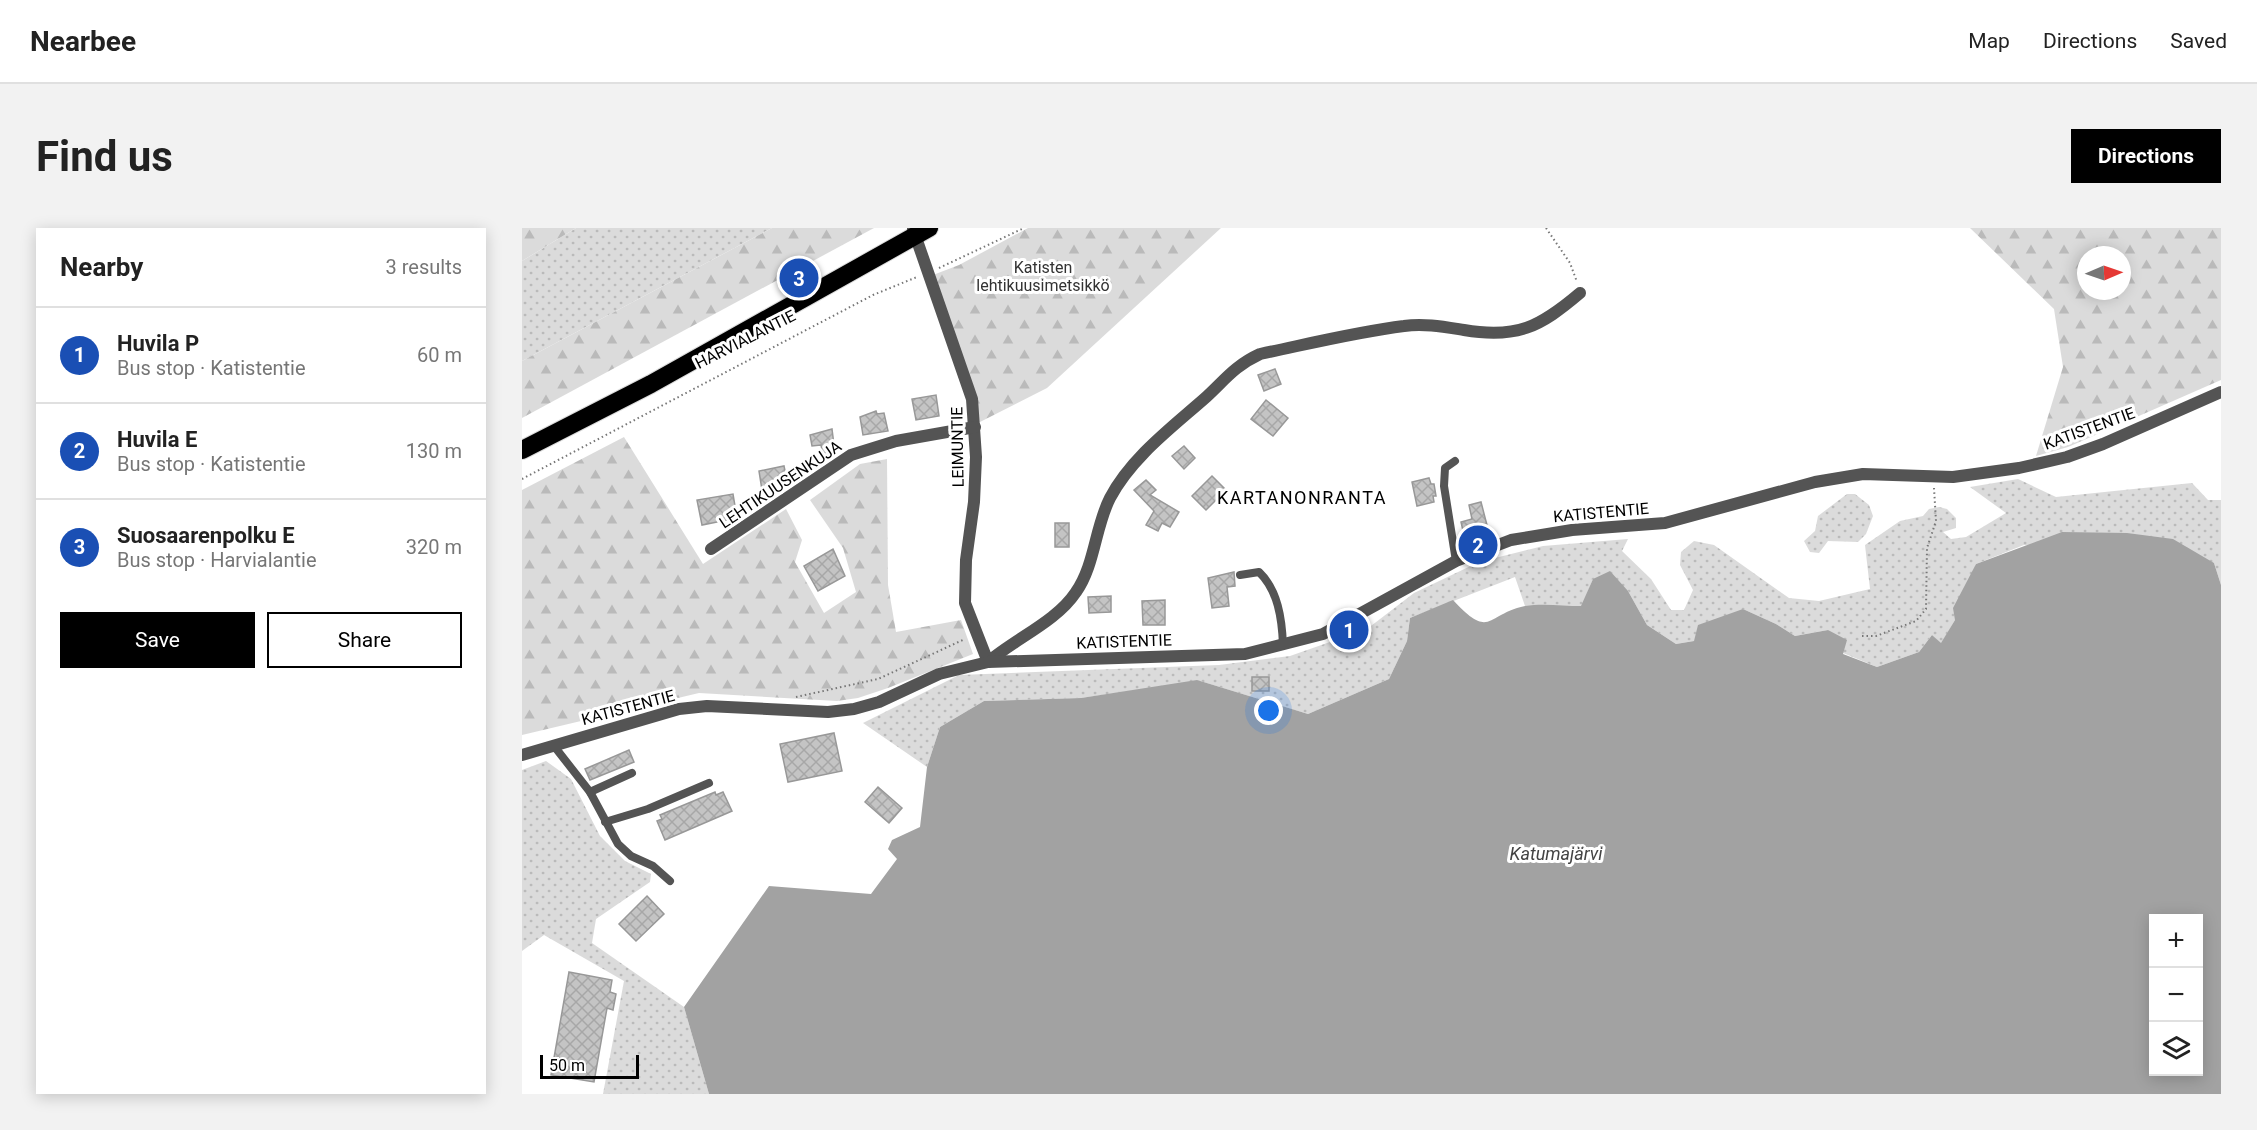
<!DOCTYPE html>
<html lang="en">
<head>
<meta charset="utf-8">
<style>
  :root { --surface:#fff; --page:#f2f2f2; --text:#222; --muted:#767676; --line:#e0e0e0; --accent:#000 }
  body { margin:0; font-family:Roboto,sans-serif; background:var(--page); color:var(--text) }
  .controls { position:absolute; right:18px; bottom:18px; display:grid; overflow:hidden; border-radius:0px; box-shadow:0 3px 15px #0003 }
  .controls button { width:54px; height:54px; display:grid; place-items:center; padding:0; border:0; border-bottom:2px solid var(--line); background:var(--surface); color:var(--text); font:30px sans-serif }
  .compass { position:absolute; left:1555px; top:18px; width:54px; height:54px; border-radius:50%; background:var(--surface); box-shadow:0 3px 15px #0003; rotate:88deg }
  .scale { position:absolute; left:18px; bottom:15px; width:99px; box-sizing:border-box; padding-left:6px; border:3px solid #000; border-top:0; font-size:16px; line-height:21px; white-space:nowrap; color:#000; -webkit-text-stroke:4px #fff; paint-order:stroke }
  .you { position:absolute; left:747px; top:483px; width:21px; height:21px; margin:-15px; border:4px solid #fff; border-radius:50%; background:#1a73e8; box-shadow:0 0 0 9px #1a73e833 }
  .badge { display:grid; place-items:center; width:39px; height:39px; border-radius:50%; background:var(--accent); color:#fff; font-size:20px; font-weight:700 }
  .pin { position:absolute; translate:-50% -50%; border:3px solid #fff; box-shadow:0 2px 6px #0006 }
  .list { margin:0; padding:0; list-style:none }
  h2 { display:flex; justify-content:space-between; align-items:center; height:78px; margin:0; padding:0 24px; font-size:26px }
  h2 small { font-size:20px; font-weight:400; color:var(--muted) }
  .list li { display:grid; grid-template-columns:39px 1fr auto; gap:18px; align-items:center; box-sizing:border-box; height:96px; padding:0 24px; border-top:2px solid var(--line) }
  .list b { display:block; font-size:22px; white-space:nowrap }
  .list p { margin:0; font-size:20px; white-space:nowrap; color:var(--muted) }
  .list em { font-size:20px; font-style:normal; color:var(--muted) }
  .actions { display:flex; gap:12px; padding:18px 24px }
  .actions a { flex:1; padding:14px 0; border:2px solid var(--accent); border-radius:0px; text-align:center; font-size:21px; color:var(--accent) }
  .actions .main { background:var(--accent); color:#fff }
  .icon { flex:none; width:33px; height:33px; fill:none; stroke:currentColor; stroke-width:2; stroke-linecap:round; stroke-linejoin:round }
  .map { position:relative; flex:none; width:1699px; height:866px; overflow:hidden; border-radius:0px }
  header { display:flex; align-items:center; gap:36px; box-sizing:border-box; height:84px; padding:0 30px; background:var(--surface); border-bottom:2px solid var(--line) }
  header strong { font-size:28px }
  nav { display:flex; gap:33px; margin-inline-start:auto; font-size:21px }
  .intro { display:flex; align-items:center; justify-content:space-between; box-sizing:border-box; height:144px; padding:0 36px }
  h1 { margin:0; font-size:42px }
  .button { padding:15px 27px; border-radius:0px; background:var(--accent); color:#fff; font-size:21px; font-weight:700 }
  main { display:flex; gap:36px; padding:0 36px }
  aside { flex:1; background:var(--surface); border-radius:0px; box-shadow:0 3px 15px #0003 }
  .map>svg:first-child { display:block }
</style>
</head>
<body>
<header>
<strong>Nearbee</strong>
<nav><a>Map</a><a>Directions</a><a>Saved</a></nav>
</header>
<div class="intro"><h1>Find us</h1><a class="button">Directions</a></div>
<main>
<aside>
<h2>Nearby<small>3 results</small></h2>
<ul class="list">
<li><span class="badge" style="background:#1a4fb4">1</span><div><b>Huvila P</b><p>Bus stop · Katistentie</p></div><em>60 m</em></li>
<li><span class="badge" style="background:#1a4fb4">2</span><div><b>Huvila E</b><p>Bus stop · Katistentie</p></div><em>130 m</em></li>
<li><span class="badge" style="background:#1a4fb4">3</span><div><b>Suosaarenpolku E</b><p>Bus stop · Harvialantie</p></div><em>320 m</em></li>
</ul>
<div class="actions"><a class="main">Save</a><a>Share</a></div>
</aside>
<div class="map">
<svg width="1699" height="866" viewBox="0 0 1699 866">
  <defs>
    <pattern id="grass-dots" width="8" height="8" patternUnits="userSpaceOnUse" patternTransform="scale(1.5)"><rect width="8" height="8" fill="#dbdbdb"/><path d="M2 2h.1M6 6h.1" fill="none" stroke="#bababa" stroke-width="1.8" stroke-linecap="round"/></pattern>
    <pattern id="forest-firs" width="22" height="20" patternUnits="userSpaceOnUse" patternTransform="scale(1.5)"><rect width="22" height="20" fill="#dbdbdb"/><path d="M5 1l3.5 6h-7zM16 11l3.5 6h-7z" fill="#bababa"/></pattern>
    <pattern id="building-cross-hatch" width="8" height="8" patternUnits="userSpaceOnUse" patternTransform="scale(1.5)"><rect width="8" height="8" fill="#c4c4c4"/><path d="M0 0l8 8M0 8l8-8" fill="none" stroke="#a7a7a7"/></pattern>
  </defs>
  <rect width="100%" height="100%" fill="#fff"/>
  <g fill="url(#grass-dots)">
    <polygon points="54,0 250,0 0,133 0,33"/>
    <polygon points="1496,251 1534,269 1670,255 1686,272 1699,272 1699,357 1692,335 1502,317 1454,336 1433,392 1419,416 1410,407 1397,424 1355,439 1321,425 1306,402 1273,408 1254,396 1221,381 1172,413 1154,416 1125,397 1106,363 1071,351 1060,378 1003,378 993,349 888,390 885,413 867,451 786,486 678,453 559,470 462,473 418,499 405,539 341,495 437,447 697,437 768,428 845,401 892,365 957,334 1021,318 1106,311 1100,323 1129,351 1149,382 1162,382 1171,362 1158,337 1159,324 1172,313 1192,317 1267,370 1297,373 1348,361 1343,317 1378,293 1401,288 1407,281 1417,279 1425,281 1434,290 1434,300 1421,304 1429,311 1444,309 1484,285 1448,259"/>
    <polygon points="1325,266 1333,266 1347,277 1351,288 1344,306 1336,314 1306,313 1297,325 1288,324 1282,313 1293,303 1296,288"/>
    <polygon points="24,533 49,551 78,608 103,633 129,646 128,654 74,691 70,715 162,779 187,866 81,866 102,753 22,707 0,723 0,542"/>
  </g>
  <g fill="url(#forest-firs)" fill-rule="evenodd">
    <polygon points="0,0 54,0 0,33"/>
    <polygon points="250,0 352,0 0,190 0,133"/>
    <polygon points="506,0 699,0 525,160 456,195 411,47 437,37"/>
    <path d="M1448,0h251v152l-153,67 -32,9 27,-89 -9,-58zM1564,27h36v36h-36z"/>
    <polygon points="102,209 181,336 264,281 280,312 273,334 302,385 334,364 321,320 288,272 338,236 365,231 366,357 374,404 439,392 451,426 366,460 336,470 315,473 177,465 0,507 0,262"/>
  </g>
  <path fill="#a2a2a2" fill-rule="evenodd" d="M1540,304l65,1 46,6 41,24 7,22v509h-1512l-25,-87 85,-121 102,8 26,-35 -9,-10 4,-9 28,-13 7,-60 13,-40 44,-26 97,-3 116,-18 111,34 81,-35 18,-38 3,-23 43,-18c38,41 33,14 72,6 17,-3 39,0 56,0l12,-27 17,-8 18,20 19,34 29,19 18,-3 4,-16 45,-16 33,15 19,12 33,-6 19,10 -4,14 34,13 42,-15 13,-17 9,8 14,-23 -2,-12 23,-44zM1632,690h44v154h-44z"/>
  <g fill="url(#building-cross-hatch)" stroke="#989898" stroke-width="1.5">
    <polygon points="753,141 759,156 742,163 736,147"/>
    <polygon points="414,167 417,188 394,192 390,171"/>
    <polygon points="744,172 766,190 751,208 729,191"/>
    <polygon points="354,183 355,186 362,185 366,203 341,207 338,189"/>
    <polygon points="310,201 313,225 301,227 299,217 290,218 288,207"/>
    <polygon points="662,218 673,230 662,241 650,228"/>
    <polygon points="262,238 266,257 240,262 237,243"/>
    <polygon points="690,248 704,262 684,282 670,268"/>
    <polygon points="907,250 909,256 912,256 914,268 911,268 912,274 895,278 890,254"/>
    <polygon points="624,252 634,262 628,267 657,284 648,299 640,295 636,303 624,297 632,283 612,262"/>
    <polygon points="211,266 215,290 180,297 175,272"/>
    <polygon points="959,274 966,301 942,307 939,294 950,291 947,277"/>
    <rect x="533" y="295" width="14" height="24"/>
    <polygon points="311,321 323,348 296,363 282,338"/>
    <polygon points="712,344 713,358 705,359 707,378 690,380 686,350"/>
    <polygon points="589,368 589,384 567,385 566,369"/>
    <polygon points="643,372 643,397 621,397 620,373"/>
    <rect x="730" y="449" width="17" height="14"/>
    <polygon points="312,505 320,543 266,554 258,516"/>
    <polygon points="107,522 112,534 68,552 63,541"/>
    <polygon points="356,559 380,580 367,595 343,574"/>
    <polygon points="193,564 194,567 201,564 210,583 143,612 135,593 140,591 138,587"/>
    <polygon points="125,668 142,686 114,713 97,696"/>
    <polygon points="47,744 90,752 88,764 94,766 91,782 85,780 72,854 29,847"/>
  </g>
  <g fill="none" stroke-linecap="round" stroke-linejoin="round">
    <defs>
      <polyline id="highway" points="0,222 129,156 407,0"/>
    </defs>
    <use href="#highway" stroke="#dbdbdb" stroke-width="20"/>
    <g stroke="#767676" stroke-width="2" stroke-dasharray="1.5 3" stroke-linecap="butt">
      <polyline points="1024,0 1048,35 1055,54"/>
      <polyline points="417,40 502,0"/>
      <polyline points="0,251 351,67 395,49"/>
      <polyline points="1340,408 1354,408 1394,393 1404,381 1405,320 1414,293 1412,260"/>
      <polyline points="274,469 356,451 443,411"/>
    </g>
    <g stroke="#545454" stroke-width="8">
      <polyline points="933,233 923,240 922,258 934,333"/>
      <path d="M718,347l19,-3c19,18 23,47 24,73"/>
      <polyline points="32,518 68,564 96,616 109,628 131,638 148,653"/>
      <polyline points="68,564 110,545"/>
      <polyline points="83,594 126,581 187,555"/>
    </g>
    <g stroke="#545454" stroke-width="12">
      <path d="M391,1l59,170 4,58 -2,45 -8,58 -1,43 23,59c28,-24 68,-40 88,-70 19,-27 19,-65 34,-94 21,-40 61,-70 94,-99 20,-18 30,-33 56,-45 48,-10 96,-22 144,-28 20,-3 41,1 60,4 53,9 76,-3 116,-37"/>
      <polyline points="189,321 329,227 374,213 453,199"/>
      <polyline points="0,527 157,481 185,478 306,484 332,481 357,474 417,446 466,434 723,426 801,406 934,333 989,312 1050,302 1143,295 1293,254 1341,246 1431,249 1497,240 1545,229 1581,216 1699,164"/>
    </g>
    <use href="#highway" stroke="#000" stroke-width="18"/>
  </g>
  <g text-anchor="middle" stroke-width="6" stroke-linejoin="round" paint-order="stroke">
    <g font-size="16" fill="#323232" stroke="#fff">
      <text x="521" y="45">Katisten<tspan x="521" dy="18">lehtikuusimetsikkö</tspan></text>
    </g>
    <g font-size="16" fill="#000" stroke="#fff">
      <text transform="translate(223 111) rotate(-27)" y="6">HARVIALANTIE</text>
      <text transform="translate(1567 200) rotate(-20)" y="6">KATISTENTIE</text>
      <text transform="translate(435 219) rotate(-91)" y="6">LEIMUNTIE</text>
      <text transform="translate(258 256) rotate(-34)" y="6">LEHTIKUUSENKUJA</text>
      <text transform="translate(1079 284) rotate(-5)" y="6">KATISTENTIE</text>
      <text transform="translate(602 413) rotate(-2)" y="6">KATISTENTIE</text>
      <text transform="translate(106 479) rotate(-15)" y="6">KATISTENTIE</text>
    </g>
    <g font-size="18" letter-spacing="1.5" fill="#000" stroke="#fff">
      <text x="780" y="276">KARTANONRANTA</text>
    </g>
    <g font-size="18" font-style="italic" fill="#434343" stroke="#fff">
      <text x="1034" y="632">Katumajärvi</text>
    </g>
  </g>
</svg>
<div class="controls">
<button>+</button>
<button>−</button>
<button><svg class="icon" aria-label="layers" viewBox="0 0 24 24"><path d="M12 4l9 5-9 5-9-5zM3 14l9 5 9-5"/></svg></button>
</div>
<svg class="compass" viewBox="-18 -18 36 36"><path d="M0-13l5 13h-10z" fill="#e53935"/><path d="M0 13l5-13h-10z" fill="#767676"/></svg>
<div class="scale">50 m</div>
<div class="you"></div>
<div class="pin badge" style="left:827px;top:402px;background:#1a4fb4">1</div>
<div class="pin badge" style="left:956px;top:317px;background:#1a4fb4">2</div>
<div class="pin badge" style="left:277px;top:50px;background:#1a4fb4">3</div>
</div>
</main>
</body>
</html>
